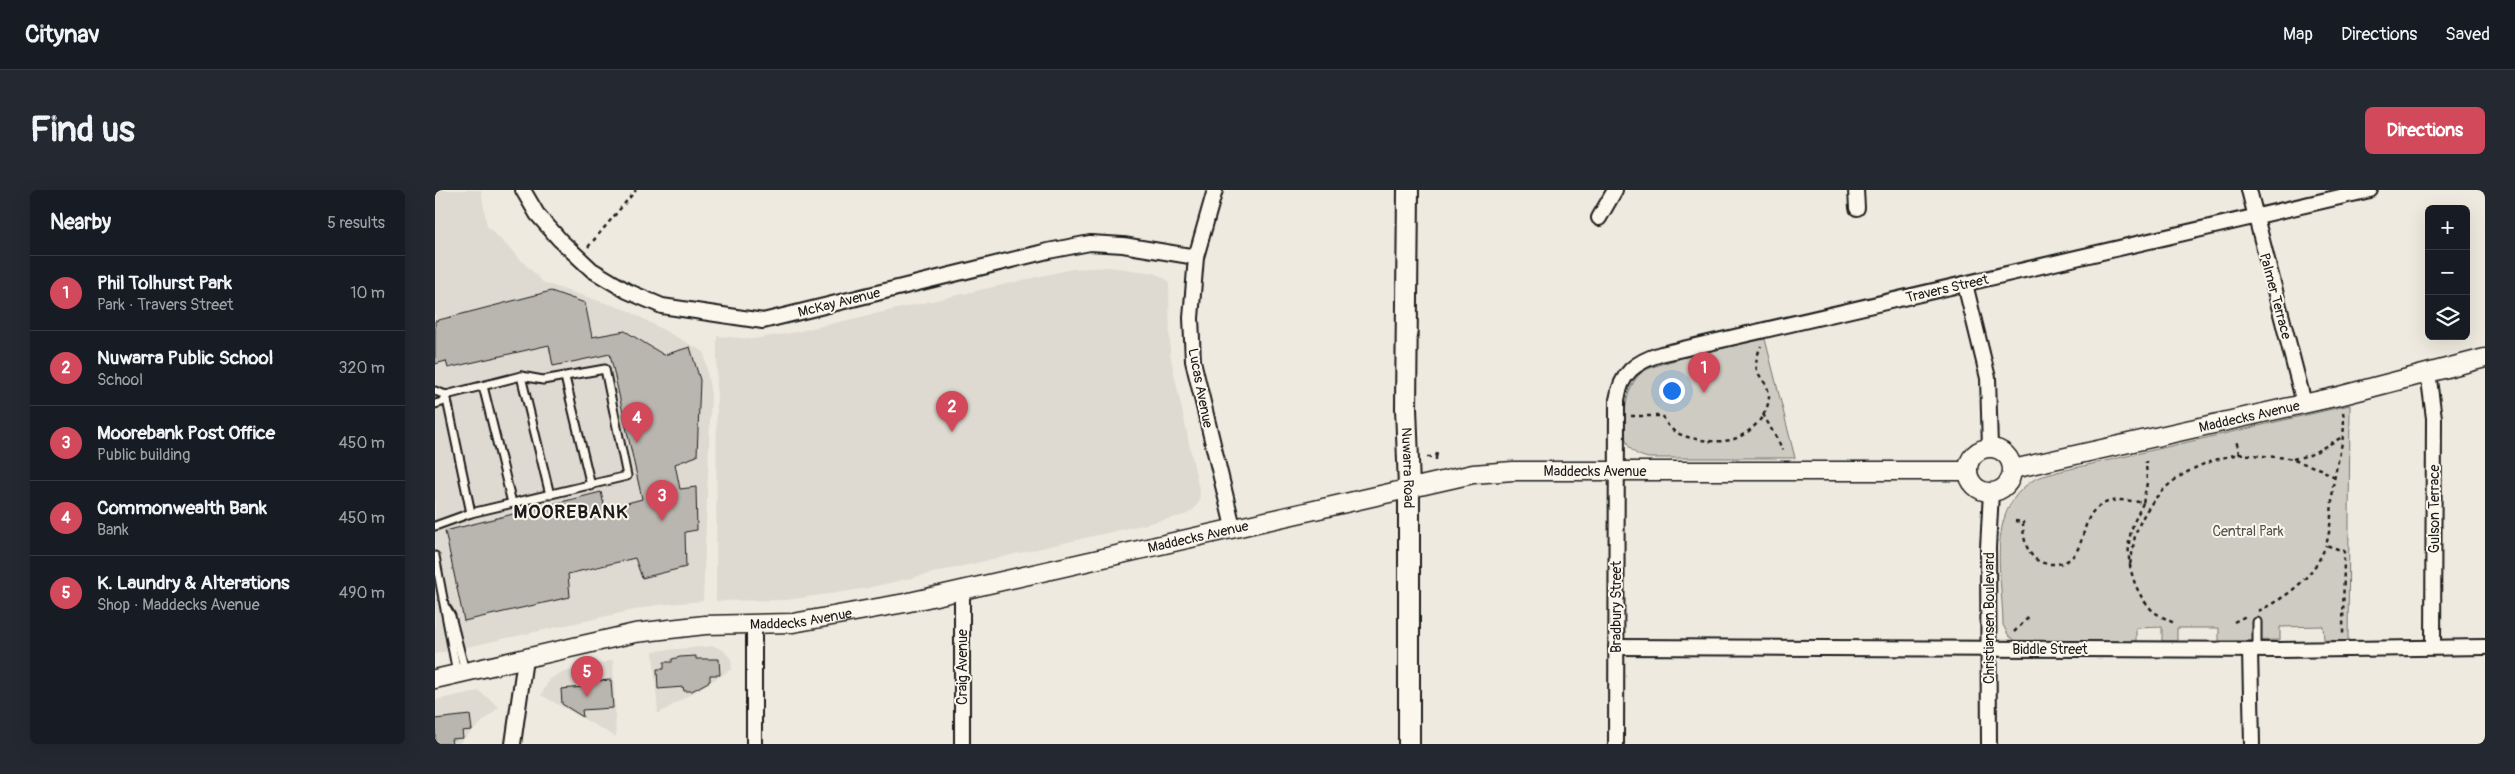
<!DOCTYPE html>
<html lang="en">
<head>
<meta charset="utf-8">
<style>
  :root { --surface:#171b24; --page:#242831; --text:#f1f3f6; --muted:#9ea1a6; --line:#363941; --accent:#d1495b }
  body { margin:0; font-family:Pangolin,sans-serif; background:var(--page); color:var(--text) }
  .controls { position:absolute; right:15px; top:15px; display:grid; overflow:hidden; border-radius:8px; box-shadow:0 5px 20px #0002 }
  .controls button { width:45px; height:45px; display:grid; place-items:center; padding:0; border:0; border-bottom:1px solid var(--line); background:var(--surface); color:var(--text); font:25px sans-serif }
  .you { position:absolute; left:1236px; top:200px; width:18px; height:18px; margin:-12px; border:4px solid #fff; border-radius:50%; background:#1a73e8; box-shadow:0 0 0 8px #1a73e833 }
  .badge { display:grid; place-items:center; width:32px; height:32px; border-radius:50%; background:var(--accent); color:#fff; font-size:16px; font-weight:700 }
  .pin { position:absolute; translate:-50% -41px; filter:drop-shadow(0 1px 2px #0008) }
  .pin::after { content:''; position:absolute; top:26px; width:18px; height:15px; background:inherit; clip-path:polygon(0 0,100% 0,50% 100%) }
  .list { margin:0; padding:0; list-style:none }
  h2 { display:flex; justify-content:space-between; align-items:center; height:65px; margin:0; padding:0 20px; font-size:21px }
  h2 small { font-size:16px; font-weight:400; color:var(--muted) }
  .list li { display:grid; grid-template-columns:32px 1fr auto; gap:15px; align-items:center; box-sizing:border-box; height:75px; padding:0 20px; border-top:1px solid var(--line) }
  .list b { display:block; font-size:19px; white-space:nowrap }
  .list p { margin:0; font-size:16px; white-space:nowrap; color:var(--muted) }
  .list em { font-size:16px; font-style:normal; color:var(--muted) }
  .icon { flex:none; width:28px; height:28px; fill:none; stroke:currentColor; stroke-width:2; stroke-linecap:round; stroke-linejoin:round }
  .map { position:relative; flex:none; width:2050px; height:554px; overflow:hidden; border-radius:8px }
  header { display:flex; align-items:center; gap:30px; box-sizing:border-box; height:70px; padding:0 25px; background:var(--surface); border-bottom:1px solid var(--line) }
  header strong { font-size:24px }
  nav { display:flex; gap:28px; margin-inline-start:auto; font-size:18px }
  .intro { display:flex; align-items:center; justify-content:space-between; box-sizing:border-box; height:120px; padding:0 30px }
  h1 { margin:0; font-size:35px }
  .button { padding:12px 22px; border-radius:8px; background:var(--accent); color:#fff; font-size:18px; font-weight:700 }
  main { display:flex; gap:30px; padding:0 30px }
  aside { flex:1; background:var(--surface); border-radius:8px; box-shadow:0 5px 20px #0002 }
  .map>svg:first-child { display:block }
</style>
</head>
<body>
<header>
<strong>Citynav</strong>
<nav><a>Map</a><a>Directions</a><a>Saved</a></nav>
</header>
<div class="intro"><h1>Find us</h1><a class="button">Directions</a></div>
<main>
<aside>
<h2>Nearby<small>5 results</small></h2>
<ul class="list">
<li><span class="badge">1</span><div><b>Phil Tolhurst Park</b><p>Park · Travers Street</p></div><em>10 m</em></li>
<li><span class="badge">2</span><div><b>Nuwarra Public School</b><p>School</p></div><em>320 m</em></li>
<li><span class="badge">3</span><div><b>Moorebank Post Office</b><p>Public building</p></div><em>450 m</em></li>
<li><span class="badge">4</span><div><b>Commonwealth Bank</b><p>Bank</p></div><em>450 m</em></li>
<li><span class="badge">5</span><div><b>K. Laundry &amp; Alterations</b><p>Shop · Maddecks Avenue</p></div><em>490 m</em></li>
</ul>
</aside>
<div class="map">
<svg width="2050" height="554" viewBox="0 0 2050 554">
  <rect width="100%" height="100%" fill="#eeeadf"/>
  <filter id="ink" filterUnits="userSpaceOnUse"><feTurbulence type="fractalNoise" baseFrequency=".02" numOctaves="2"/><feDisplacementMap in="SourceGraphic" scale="10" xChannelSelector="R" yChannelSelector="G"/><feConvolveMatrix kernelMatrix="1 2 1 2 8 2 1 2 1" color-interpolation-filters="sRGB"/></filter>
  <g filter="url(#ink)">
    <g fill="#dedad1">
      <polygon points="0,0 46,0 52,36 109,93 192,120 269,162 276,205 268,411 222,415 0,464"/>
      <polygon points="674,77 720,83 734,91 735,164 765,304 764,312 758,320 750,325 428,399 351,410 281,411 282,146 318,149 356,143 637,79"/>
      <polygon points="279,456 288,460 296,469 297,479 223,524 218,461"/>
      <polygon points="178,470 181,547 106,505 115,489 125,483"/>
      <polygon points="44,501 64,517 23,554 0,554 0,510"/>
    </g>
    <g fill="#ceccc2" stroke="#75746f">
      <path d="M1330,149l30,119h-146c-16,-3 -24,-11 -24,-28 -1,-19 1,-43 16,-57 12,-11 102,-29 124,-34z"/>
      <path d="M1915,215l-2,236 -24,-1 -1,-14 -43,1v13l-61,1v-13h-42v13h-15v-14l-26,1v14l-117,1 -10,-7 -6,-11c0,-47 -19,-112 29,-144 6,-5 18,-6 25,-9z"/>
    </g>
    <g fill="#b9b6af" stroke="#1c1c1c">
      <polygon points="116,101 150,113 157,147 190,141 229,165 255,157 265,190 262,266 240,274 245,299 261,297 262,340 250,342 251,377 207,388 200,368 133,384 135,407 29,431 10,341 166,302 170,319 207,309 175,164 118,176 114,155 13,178 11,171 0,174 0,131"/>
      <polygon points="261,466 261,469 284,469 285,485 275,485 275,491 257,501 249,501 248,497 223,499 222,479 229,479 229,472 237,472 237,469 245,467"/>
      <polygon points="176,490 178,518 147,520 148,527 127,514 126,499 149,497 148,492"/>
      <polygon points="35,525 37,540 27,541 28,548 16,549 17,554 0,554 0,529"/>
    </g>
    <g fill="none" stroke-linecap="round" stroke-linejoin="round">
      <defs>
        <g id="service">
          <polyline points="86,186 115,305"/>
          <polyline points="130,187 156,296"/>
          <polyline points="48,196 77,313"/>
          <polyline points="0,201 11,205 86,186 108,190 170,179 192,286 36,323 0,336"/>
          <polyline points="11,205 36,323"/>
          <polyline points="0,214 7,212 11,205"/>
          <polyline points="0,366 22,483"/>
          <polyline points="12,419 16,426 30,481"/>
          <polyline points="1822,432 1822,459"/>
        </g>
        <g id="minor">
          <polyline points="88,0 102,24 125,50 157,80 192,101 227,116 328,131 613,61 655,53 688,55 761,67"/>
          <polyline points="780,0 761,67 756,128 758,171 798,337"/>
          <polyline points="1421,0 1422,18"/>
          <polyline points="1814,0 1869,213"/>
          <polyline points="1164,28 1180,0"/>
          <polyline points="1530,94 1553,188 1555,258"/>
          <polyline points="1993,182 1999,228 1998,457"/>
          <polyline points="527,400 527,554"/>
          <polyline points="319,435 319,554"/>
          <polyline points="1181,457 1845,460 2050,457"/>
          <polyline points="1815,460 1817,554"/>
          <polyline points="78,554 90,469"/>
          <path d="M1181,554l1,-344c4,-27 18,-38 44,-46l709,-164"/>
          <polyline points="1554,554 1553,358 1556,302"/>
        </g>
        <g id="tertiary">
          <circle cx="1555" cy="280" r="22"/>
          <path id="s1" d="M1578,279l326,-73 146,-38"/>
          <path id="s2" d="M0,489l200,-46 70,-8 88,-2 112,-20 568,-129 40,-3h455"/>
        </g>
        <g id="secondary">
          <path id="s3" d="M973,0l-2,218 3,79v257"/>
        </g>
      </defs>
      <use href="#service" stroke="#1c1c1c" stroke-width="11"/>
      <use href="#minor" stroke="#1c1c1c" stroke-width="18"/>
      <use href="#tertiary" stroke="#1c1c1c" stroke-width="21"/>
      <use href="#secondary" stroke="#1c1c1c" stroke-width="24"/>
      <g stroke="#1c1c1c" stroke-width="2.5" stroke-dasharray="4 4" stroke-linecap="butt">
        <polyline points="153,57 201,0"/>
        <path d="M1908,222c4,25 -7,50 -10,75 -2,20 -1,38 -7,58l18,6 -1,84"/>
        <polyline points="1328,224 1348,260"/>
        <path d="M1196,226h32c5,14 15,19 29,22 12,3 30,5 42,1 17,-6 35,-24 35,-43 -1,-21 -22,-18 -8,-50"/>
        <polyline points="1804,264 1853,268 1885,279 1900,287"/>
        <polyline points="992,267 1001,267 1001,272"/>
        <polyline points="1001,267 1003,260"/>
        <polyline points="1858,269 1875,265 1909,246"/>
        <path d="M1708,313c-5,11 -11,21 -13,33 -5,24 4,58 23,75 6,5 14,8 21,12"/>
        <path d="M1580,331l8,1c0,21 6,44 32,42 6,0 12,-2 17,-7 14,-14 10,-39 26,-50 13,-10 31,-7 45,-4l4,-20 -1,-22"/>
        <path d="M1695,374c3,-11 3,-24 7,-34 18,-46 56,-67 102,-76l-3,-15"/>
        <path d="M1823,421c30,-14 56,-34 68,-66"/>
        <polyline points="1799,432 1813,425"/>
        <polyline points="1579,442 1595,426"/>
      </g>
      <use href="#service" stroke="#fbf7ec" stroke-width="7"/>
      <use href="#minor" stroke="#fbf7ec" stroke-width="14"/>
      <use href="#tertiary" stroke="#fbf7ec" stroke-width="18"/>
      <use href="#secondary" stroke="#fbf7ec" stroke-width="20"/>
    </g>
  </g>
  <g text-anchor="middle" stroke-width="4" stroke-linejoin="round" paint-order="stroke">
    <g font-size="14" fill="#1c1c1c" stroke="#fbf7ec">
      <text transform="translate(1512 98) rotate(-13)" y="5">Travers Street</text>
      <text transform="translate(1841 106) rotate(75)" y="5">Palmer Terrace</text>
      <text transform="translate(404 112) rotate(-14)" y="5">McKay Avenue</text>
      <text transform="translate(766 198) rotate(79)" y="5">Lucas Avenue</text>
      <text dy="5" stroke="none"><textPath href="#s1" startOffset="242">Maddecks Avenue</textPath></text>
      <text dy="5" stroke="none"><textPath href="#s3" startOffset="278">Nuwarra Road</textPath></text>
      <text dy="5" stroke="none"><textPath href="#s2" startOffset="1182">Maddecks Avenue</textPath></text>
      <text transform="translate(1999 319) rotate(-90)" y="5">Gulson Terrace</text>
      <text dy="5" stroke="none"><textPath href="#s2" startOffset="778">Maddecks Avenue</textPath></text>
      <text transform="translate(1181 417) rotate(-90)" y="5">Bradbury Street</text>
      <text dy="5" stroke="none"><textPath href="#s2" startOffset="372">Maddecks Avenue</textPath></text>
      <text transform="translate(1554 428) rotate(-90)" y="5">Christiansen Boulevard</text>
      <text x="1615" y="464">Biddle Street</text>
      <text transform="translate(527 477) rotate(-90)" y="5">Craig Avenue</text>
    </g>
    <g font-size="14" fill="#51514e" stroke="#fbf7ec">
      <text x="1813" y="346">Central Park</text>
    </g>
    <g font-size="19" font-weight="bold" letter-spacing="1" fill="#1c1c1c" stroke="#fbf7ec">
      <text x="136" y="328">MOOREBANK</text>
    </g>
  </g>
</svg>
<div class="controls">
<button>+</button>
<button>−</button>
<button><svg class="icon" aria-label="layers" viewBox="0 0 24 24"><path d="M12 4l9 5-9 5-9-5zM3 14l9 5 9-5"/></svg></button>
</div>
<div class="you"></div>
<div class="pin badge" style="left:1269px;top:203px">1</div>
<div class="pin badge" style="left:517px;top:242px">2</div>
<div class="pin badge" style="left:227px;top:331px">3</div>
<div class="pin badge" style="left:202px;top:253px">4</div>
<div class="pin badge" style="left:152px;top:507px">5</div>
</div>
</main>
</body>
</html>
